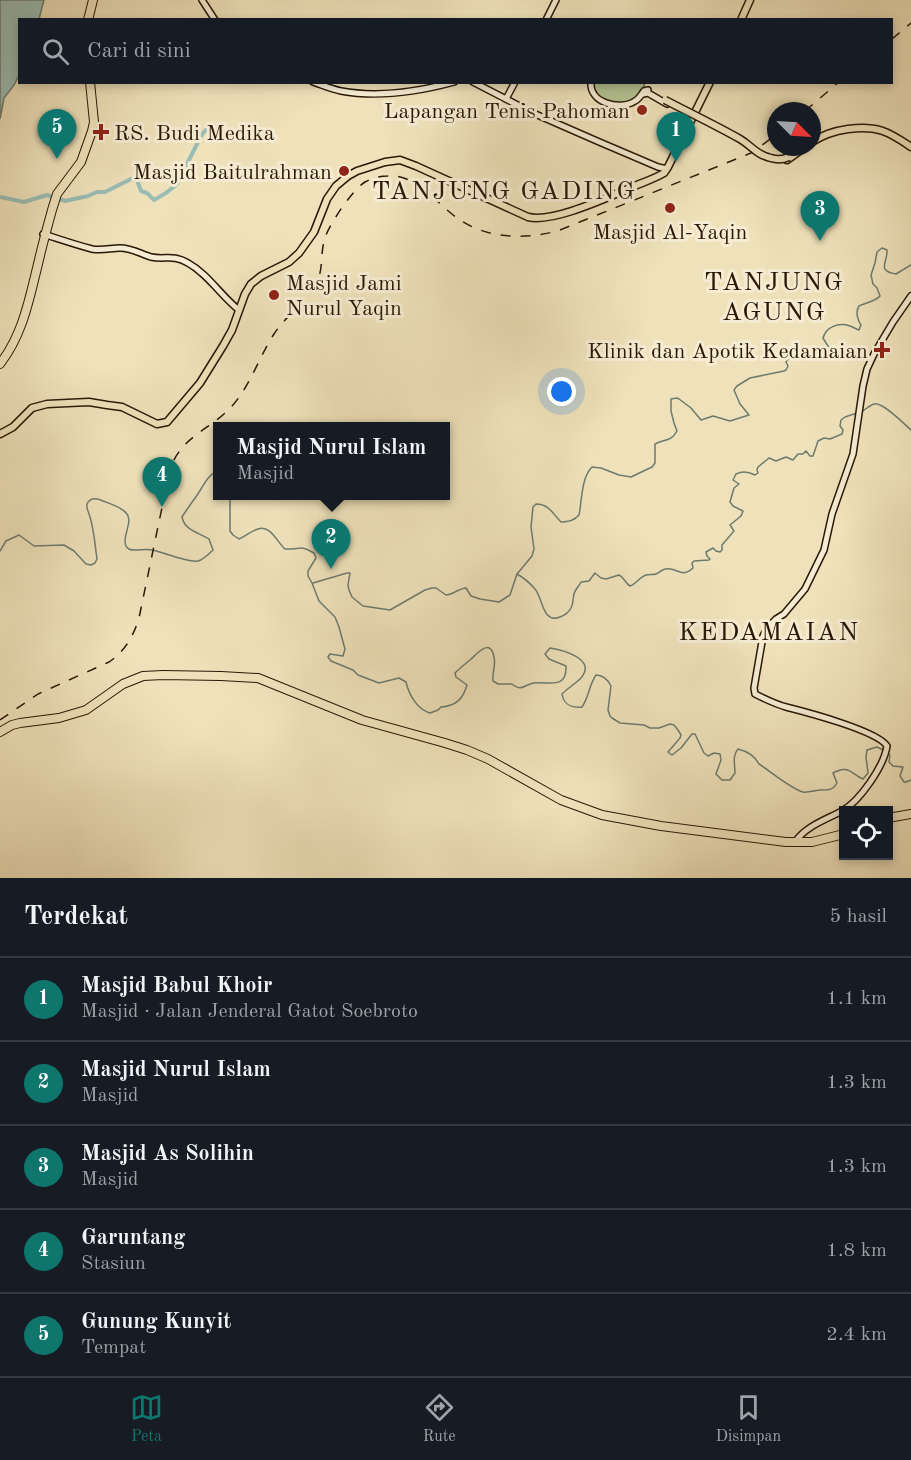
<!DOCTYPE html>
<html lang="id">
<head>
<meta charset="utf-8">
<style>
  :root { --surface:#171b24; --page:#242831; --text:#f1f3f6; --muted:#9ea1a6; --line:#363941; --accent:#0f766e }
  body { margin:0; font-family:"Old Standard TT",serif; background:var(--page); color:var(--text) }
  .controls { position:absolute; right:18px; bottom:18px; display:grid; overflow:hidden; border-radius:0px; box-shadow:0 3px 9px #0003 }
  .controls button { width:54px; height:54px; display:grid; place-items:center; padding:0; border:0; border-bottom:2px solid var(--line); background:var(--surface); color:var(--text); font:30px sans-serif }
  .compass { position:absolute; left:767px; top:102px; width:54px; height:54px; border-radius:50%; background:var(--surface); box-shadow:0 3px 9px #0003; rotate:114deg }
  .you { position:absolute; left:562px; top:392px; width:21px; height:21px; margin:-15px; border:4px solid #fff; border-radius:50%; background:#1a73e8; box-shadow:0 0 0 9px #1a73e833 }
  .badge { display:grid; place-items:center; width:39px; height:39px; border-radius:50%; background:var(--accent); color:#fff; font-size:20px; font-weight:700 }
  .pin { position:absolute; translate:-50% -50px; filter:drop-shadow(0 2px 3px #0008) }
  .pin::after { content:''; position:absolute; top:32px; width:21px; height:18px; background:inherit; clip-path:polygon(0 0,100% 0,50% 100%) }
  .popup { position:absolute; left:213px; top:422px; width:237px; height:78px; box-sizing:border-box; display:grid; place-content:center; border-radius:0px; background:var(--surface); filter:drop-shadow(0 2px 4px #0005); font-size:20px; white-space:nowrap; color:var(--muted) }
  .popup b { font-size:22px; color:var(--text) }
  .popup::after { content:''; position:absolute; left:50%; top:100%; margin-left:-12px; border:12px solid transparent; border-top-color:var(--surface) }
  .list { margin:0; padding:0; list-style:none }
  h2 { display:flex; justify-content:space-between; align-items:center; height:78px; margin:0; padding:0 24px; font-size:26px }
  h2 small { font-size:20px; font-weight:400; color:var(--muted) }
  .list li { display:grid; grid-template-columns:39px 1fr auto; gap:18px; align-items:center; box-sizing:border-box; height:84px; padding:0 24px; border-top:2px solid var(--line) }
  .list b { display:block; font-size:22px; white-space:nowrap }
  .list p { margin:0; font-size:20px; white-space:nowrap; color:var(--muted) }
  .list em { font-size:20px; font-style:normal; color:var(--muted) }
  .icon { flex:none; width:33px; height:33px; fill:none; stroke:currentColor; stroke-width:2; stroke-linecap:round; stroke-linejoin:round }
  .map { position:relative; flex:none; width:911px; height:878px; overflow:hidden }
  .search { position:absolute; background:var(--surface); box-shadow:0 3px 9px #0003; left:18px; right:18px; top:18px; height:66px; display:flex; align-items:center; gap:15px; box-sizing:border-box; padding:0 21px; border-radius:0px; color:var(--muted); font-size:22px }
  .sheet { height:498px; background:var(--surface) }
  nav { display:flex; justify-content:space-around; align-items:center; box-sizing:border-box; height:84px; border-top:2px solid var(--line); background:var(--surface); font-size:16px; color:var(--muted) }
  nav a { display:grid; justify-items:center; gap:3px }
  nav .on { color:var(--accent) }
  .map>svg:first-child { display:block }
</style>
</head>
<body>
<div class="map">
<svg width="911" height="878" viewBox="0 0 911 878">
  <rect width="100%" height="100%" fill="#efe2bb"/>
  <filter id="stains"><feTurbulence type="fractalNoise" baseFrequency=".00333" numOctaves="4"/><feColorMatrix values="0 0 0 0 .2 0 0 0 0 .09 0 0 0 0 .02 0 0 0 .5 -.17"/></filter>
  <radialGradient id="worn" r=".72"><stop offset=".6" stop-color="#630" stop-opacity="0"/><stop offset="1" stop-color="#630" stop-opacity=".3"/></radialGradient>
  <polygon fill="#b4c494" stroke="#6f6e4c" stroke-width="1.5" points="591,83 645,83 640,97 624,105 601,100"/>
  <polygon fill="#9abdb5" stroke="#6d7b6f" stroke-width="1.5" points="0,0 44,0 39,19 20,20 19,75 14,85 4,98 0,119"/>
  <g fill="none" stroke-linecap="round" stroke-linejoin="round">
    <g stroke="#6d7b6f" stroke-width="1.5">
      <path d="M861,412c4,-2 9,-7 13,-8 8,-3 30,20 37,26"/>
      <path d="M230,496v35l3,4 6,4c7,-3 12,-8 19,-10 12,-5 19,13 27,20 16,1 13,-5 29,4l2,5 -8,13v5l4,7 7,18 16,16 4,10 6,22 -2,7 -13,-2 -2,3 3,4 22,9 5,5 21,8 20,-5 7,4c3,13 11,27 24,31l8,-3 3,-3c15,-1 22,-8 26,-22l-11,-8 -1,-4c5,-5 10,-9 15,-13 7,-6 20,-23 24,-3 2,8 -2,16 -1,24l5,3h14c10,8 11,1 22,-1 14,-2 33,7 32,-17l-17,-7 -4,-5 5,-6c13,2 47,11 31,30 -6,6 -13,10 -19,16 2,12 10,14 20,13 7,-10 7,-22 14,-32 7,0 12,5 15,11l-3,24 2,6 2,2 8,5 24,2 6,3h9l11,-4 4,1 4,5 3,5 -1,3 -12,14 4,3 9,-7 11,-14h3l9,19 4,3 6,-3 6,1 1,6 -5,14 6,6h8l5,-7c0,-9 -3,-17 3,-24 8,2 17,7 21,15 11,7 32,25 44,28 5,1 13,-2 18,-2 8,0 12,0 16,-7l-4,-10c16,-9 18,1 30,6l5,-6 -2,-16 1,-7 10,-3 6,3"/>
      <path d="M0,551l6,-10 13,-6 15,11 30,-1 10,6 12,13 5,1 4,-2 2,-4c-2,-14 -3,-29 -7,-42 -1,-4 -4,-9 -3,-13 3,-7 10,-6 16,-3 8,3 19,6 24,13 7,9 -9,28 2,35 5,3 17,-1 23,1 11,2 36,13 46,11 5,-1 11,-7 15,-11l-4,-11c-11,-7 -24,-8 -27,-22 6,-10 13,-18 19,-28 5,-8 8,-14 16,-18"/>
      <path d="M517,574c7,4 13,9 18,15 8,9 7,35 25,28 4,-1 9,-5 11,-9 2,-4 2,-9 3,-14 1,-4 5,-8 7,-12l8,-1 6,-8 6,5 5,1 13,-4c5,2 6,8 11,11 6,-2 10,-9 16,-11 3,-1 7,0 10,-1 3,-1 5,-4 9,-5 13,-2 16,10 28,-1l-1,-5 2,-2 15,-1 1,-1 -3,-3 -1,-4 7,-4 3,3 4,1 2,-2v-5l12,-14 -4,-6 11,-9 2,-5 -10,-5 -3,-4 4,-14 5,-4 -6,-4 3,-6c6,-3 13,-2 19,1l3,-2 -1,-3 1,-3 11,-9 7,3 10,-4 7,3 5,-6h5l3,-3 4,5h3l5,-15 6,-3 6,1 12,-5 1,-4 -3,-4 1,-6 4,-3 12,-4"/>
      <path d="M313,583l34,-10h3l-2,12 1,5 3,7 11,9 27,4 35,-20 7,-2h4l10,7c7,0 13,-7 20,-7l5,8 9,3 19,3 11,-7 7,-21 15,-18 2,-7 -3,-22 2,-20 3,-3c13,0 17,10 25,18 7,0 14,-2 18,-7 3,-14 2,-37 13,-48l9,1 18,7 12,2 21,-10 3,-4v-19c9,-5 16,-2 22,-13l-3,-8 -3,-12v-12l6,-1 2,1 12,9 10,12 12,-4 17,5 19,-6 -9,-11 -6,-14 3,-4 13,-8 34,-7 2,-1 2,-4 -2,-4 7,-11 6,-2 28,9 2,-1 2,-6 -8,-13c3,-11 15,-16 27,-12 3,1 6,3 9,4l2,-5c-3,-4 -6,-13 -2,-19 2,-2 16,-4 21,-10l-3,-8 -4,-4 -2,-9 4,-12 2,-11 5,-4 5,2c1,12 -11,21 9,24l15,-9"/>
      <polyline points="887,753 890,755 889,762 893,766 903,767 900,776 904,782 906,782 911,780"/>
    </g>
    <polyline stroke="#9abdb5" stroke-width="4" points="0,197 24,202 47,195 65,201 88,196 97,192 105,192 133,178 137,180 141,191 147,193 154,200 166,193 177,184 202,134 211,125"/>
    <defs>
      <g id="secondary">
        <polyline points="202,0 215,20"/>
        <polyline points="546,20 556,0"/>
        <path d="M313,82c9,3 18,7 28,9 38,7 76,1 113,-9"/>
        <polyline points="473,82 533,113 597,141 658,167 667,169"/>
        <path d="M591,82c-2,21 29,29 44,19 4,-2 6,-6 9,-10l4,-1"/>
        <polyline points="643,94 648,93 667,104"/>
        <polyline points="506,99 515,82"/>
        <path d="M43,234c16,5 33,11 49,15 10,2 19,-1 28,-1 12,0 21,6 31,9 14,3 22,-3 37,6 20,11 33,33 51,47"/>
        <path d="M795,842c11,-16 30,-22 47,-31 18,-10 42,-45 45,-65 -9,-15 -81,-34 -101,-39 -11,-3 -21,-8 -31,-13l-1,-6 9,-52 4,-8 9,-9 8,-5 21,-25 19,-39 8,-36 21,-60 10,-68 4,-17 7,-15 19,-32 18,-26"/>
      </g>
      <g id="primary">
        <polyline points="741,20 750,0"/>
        <path d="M812,142c12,-8 22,-11 36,-13 28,-4 40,2 63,18"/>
        <polyline points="787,160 805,147"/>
        <path d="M0,434l13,-7 19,-19 15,-4 42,-2 18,3 15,2 35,17 10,-2 33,-39 23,-37 9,-16 13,-36 6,-10 10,-8 28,-14 10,-9 15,-21 13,-33 9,-13 12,-10 9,-5 28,-9 15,-2 16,6 112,51c25,6 78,-19 102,-29 11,-5 24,-9 34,-15l4,-6 42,-85"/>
      </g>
      <g id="highway">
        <polyline points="88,20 93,0"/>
        <path d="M0,364c23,-30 29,-64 38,-100 4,-18 9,-36 14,-54l5,-16 24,-32 11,-31 2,-9 -4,-40"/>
        <polyline points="0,732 12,725 20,723 59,718 86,710 123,684 143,676 163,675 221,676 258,678 362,720 445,743 467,750 488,759 561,800 602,815 661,826 786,842 812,842 844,834"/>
        <polyline points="888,818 911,814"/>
      </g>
    </defs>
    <use href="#secondary" stroke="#2a1805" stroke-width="8"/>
    <use href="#primary" stroke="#2a1805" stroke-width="9"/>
    <use href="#highway" stroke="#2a1805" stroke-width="10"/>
    <use href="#secondary" stroke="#f5ecd3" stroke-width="5"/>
    <use href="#primary" stroke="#efe2bb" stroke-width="6"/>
    <use href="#highway" stroke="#efe2bb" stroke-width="8"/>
    <g stroke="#2a1805" stroke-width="1.5" stroke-dasharray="10 10" stroke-linecap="butt">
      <polyline points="892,39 911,23"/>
      <polyline points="805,111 839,82"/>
      <path d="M0,720l38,-26 71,-32c16,-11 24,-25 30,-44l31,-149c12,-34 41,-39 63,-64 18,-21 26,-48 41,-71 11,-17 28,-29 39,-45 11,-15 7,-31 11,-48 3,-14 29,-52 41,-59 7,-4 15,-6 22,-6 28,-2 45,22 65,38 30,25 72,27 108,16l191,-77 25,-18"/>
    </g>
    <defs>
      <path id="primary-bridge" d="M665,100c25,13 50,25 75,39 12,7 15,15 31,19 6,2 11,2 18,-1"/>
    </defs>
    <use href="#primary-bridge" stroke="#2a1805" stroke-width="9" stroke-linecap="butt"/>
    <use href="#primary-bridge" stroke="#efe2bb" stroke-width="6"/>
  </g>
  <g fill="#8f2418" stroke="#f5ecd3" stroke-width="2">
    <circle cx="642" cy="110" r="6"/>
    <path d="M98 123h6v6h6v6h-6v6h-6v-6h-6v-6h6z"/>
    <circle cx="344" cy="171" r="6"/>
    <circle cx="670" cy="208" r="6"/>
    <circle cx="274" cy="295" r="6"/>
    <path d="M879 341h6v6h6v6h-6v6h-6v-6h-6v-6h6z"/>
  </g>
  <g text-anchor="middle" stroke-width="6" stroke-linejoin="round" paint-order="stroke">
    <g font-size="22" fill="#2a1805" stroke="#f5ecd3" text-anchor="end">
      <text x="630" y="118">Lapangan Tenis Pahoman</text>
      <text x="114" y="140" text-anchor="start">RS. Budi Medika</text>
      <text x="332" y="179">Masjid Baitulrahman</text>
      <text x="670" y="239" text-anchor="middle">Masjid Al-Yaqin</text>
      <text x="286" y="290" text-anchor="start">Masjid Jami<tspan x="286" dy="25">Nurul Yaqin</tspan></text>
      <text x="868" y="358">Klinik dan Apotik Kedamaian</text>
    </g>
    <g font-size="26" letter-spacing="1.5" fill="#2a1805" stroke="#f5ecd3">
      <text x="504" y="199">TANJUNG GADING</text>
      <text x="774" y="290">TANJUNG<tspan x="774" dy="30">AGUNG</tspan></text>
      <text x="769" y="640">KEDAMAIAN</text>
    </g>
  </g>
  <rect width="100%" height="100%" filter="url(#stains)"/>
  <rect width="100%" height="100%" fill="url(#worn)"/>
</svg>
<div class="controls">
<button><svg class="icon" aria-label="locate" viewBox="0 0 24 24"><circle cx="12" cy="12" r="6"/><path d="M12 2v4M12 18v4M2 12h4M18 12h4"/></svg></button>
</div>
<svg class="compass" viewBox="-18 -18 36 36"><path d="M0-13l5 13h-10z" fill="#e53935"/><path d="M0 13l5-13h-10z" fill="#9ea1a6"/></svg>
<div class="you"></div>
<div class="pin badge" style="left:676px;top:162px">1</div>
<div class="pin badge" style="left:331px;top:569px">2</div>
<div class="popup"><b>Masjid Nurul Islam</b>Masjid</div>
<div class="pin badge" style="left:820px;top:241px">3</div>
<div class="pin badge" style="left:162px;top:507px">4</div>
<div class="pin badge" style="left:57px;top:159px">5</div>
<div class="search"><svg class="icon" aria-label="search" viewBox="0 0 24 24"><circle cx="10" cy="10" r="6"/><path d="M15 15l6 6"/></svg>Cari di sini</div>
</div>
<section class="sheet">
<h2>Terdekat<small>5 hasil</small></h2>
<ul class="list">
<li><span class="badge">1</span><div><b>Masjid Babul Khoir</b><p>Masjid · Jalan Jenderal Gatot Soebroto</p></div><em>1.1 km</em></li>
<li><span class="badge">2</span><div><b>Masjid Nurul Islam</b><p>Masjid</p></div><em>1.3 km</em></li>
<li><span class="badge">3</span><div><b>Masjid As Solihin</b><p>Masjid</p></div><em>1.3 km</em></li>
<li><span class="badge">4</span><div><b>Garuntang</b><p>Stasiun</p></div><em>1.8 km</em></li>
<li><span class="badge">5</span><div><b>Gunung Kunyit</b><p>Tempat</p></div><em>2.4 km</em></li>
</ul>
</section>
<nav>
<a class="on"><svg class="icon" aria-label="map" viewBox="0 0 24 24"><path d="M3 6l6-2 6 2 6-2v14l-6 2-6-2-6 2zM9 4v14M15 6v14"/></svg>Peta</a>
<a><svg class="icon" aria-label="directions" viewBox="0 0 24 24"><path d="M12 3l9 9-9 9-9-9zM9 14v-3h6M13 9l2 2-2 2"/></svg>Rute</a>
<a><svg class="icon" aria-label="saved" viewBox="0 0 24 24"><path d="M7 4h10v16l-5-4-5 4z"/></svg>Disimpan</a>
</nav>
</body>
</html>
